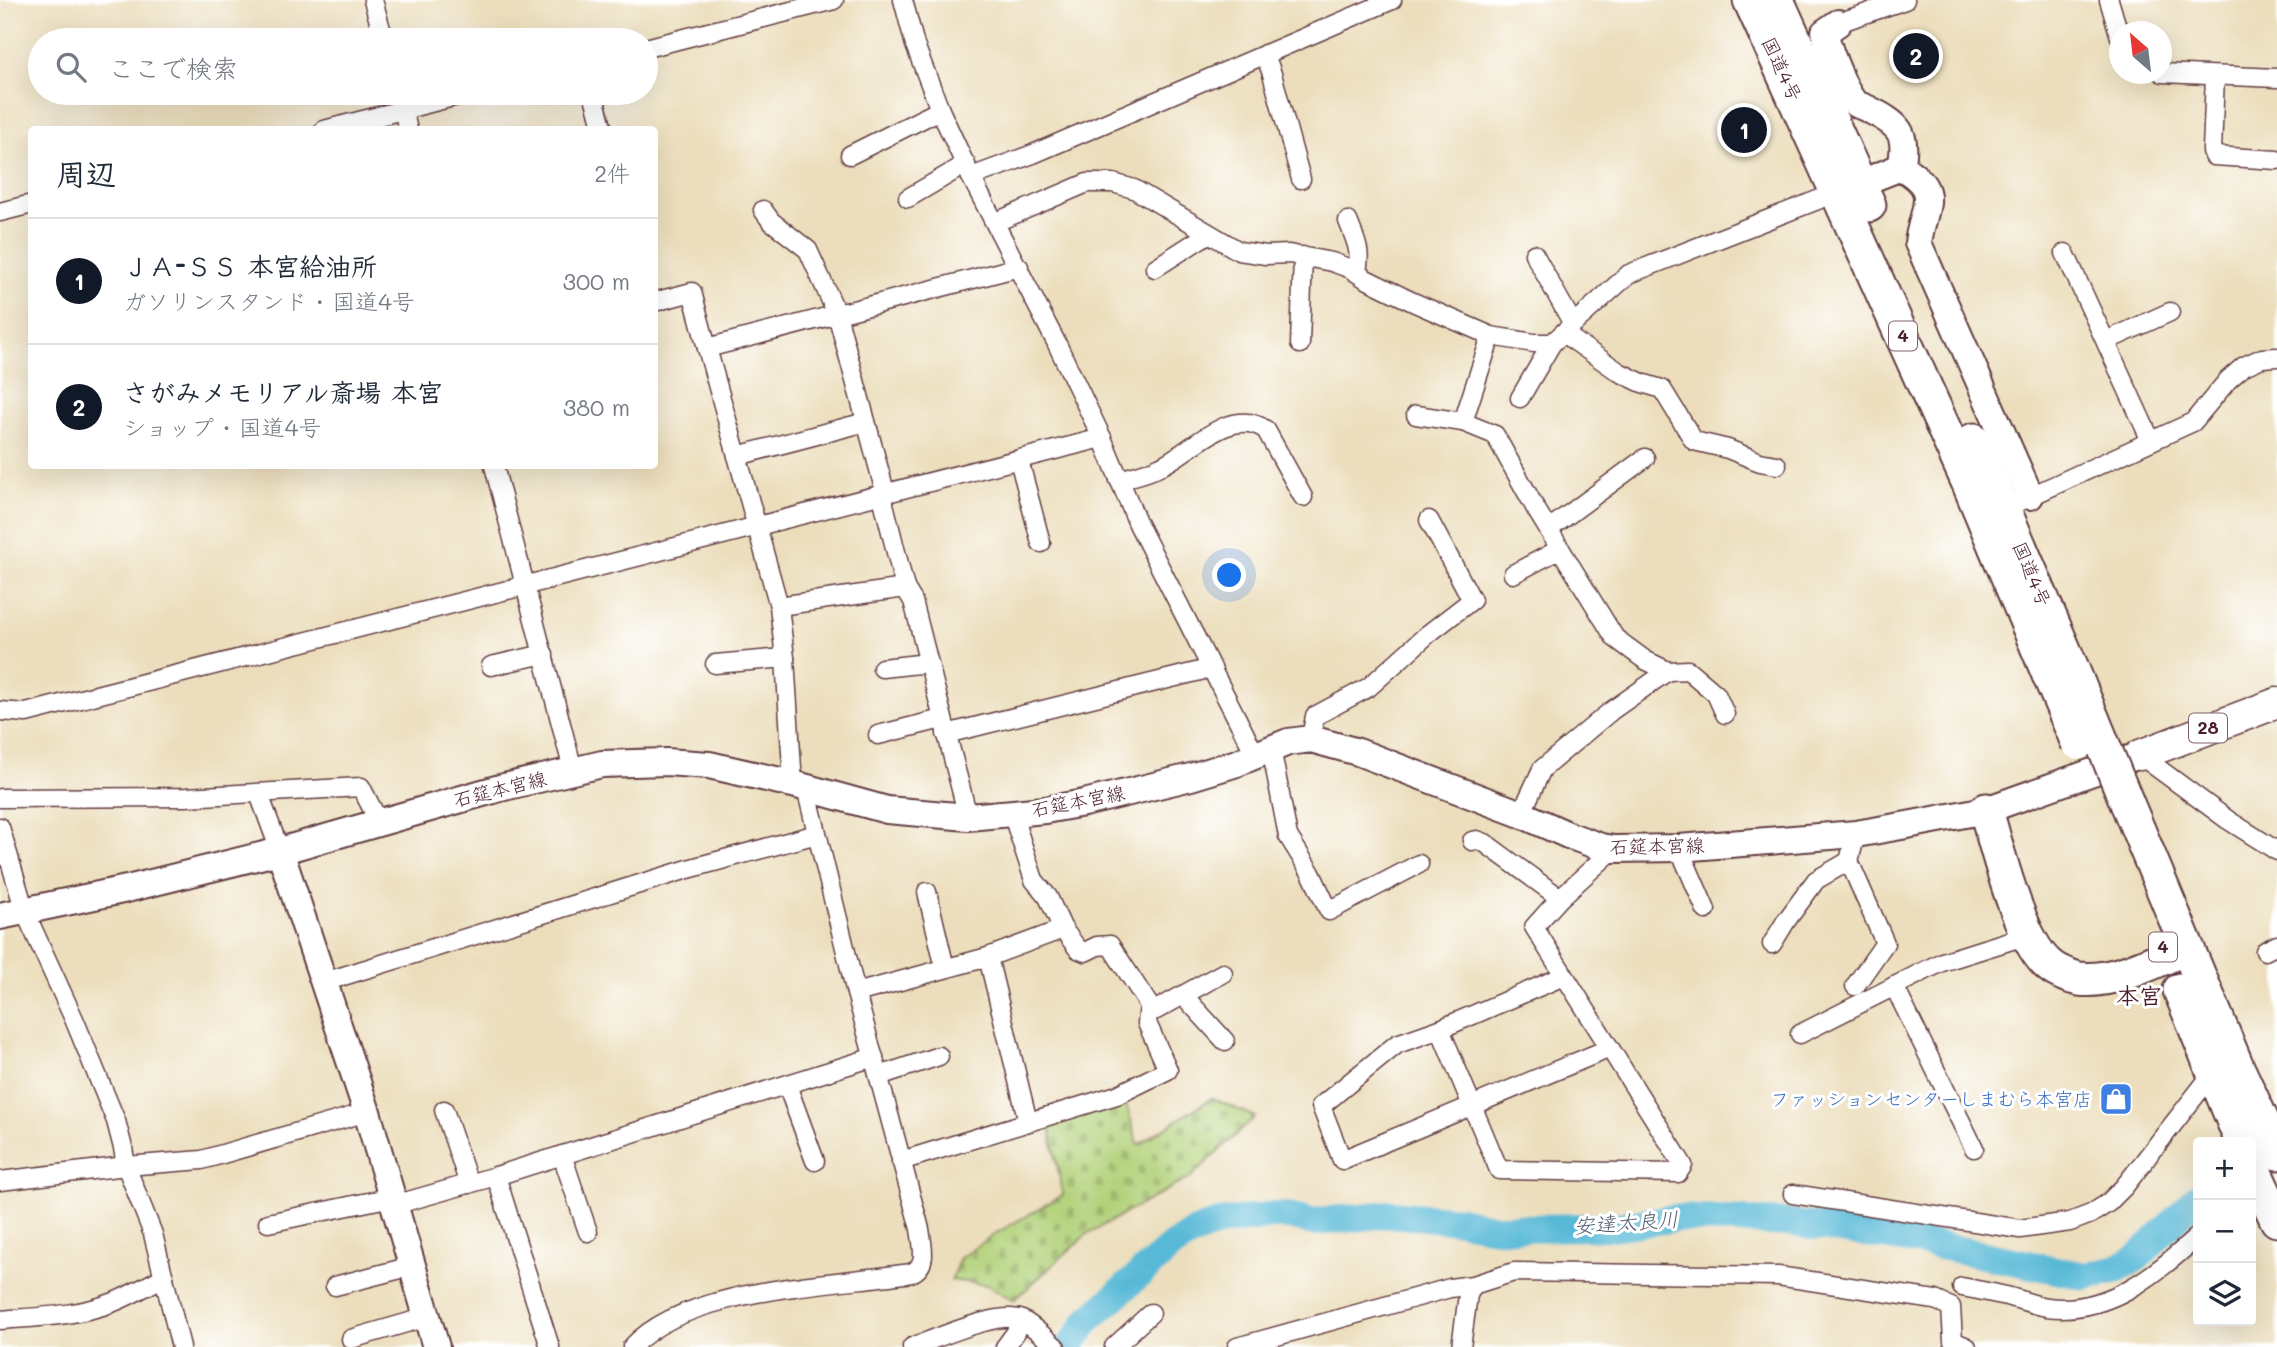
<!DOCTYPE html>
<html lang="ja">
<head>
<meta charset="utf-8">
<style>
  :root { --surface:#fff; --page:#f6f6f7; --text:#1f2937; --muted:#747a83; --line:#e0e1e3; --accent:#111827 }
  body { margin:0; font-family:Mali,"Klee One",sans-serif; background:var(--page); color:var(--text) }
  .controls { position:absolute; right:21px; bottom:21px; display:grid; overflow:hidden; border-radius:7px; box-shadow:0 7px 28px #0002 }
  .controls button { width:63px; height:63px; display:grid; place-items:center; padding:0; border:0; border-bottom:2px solid var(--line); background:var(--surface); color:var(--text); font:35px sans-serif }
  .compass { position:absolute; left:2109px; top:21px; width:63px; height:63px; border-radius:50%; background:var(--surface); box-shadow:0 7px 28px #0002; rotate:332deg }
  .you { position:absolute; left:1230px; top:576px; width:24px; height:24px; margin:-18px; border:5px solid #fff; border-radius:50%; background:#1a73e8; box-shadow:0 0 0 10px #1a73e833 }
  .badge { display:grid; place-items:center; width:46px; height:46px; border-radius:50%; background:var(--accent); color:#fff; font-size:23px; font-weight:700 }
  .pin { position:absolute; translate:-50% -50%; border:4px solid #fff; box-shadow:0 2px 7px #0006 }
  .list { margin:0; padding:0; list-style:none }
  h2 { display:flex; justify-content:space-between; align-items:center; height:91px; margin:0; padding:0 28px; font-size:30px }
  h2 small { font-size:23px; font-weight:400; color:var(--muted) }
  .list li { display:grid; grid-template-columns:46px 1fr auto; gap:21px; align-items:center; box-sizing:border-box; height:126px; padding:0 28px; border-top:2px solid var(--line) }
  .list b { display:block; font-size:26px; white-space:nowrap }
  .list p { margin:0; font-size:23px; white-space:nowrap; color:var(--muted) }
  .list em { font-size:23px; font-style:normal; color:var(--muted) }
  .icon { flex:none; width:38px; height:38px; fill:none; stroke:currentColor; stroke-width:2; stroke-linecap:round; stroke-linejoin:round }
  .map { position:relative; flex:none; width:2277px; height:1347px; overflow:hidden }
  .search { position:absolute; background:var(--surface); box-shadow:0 7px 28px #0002; left:28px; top:28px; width:630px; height:77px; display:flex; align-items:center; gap:18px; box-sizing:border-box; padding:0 24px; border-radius:38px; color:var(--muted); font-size:26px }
  .panel { position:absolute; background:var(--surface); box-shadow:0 7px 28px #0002; left:28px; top:126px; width:630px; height:343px; border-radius:7px }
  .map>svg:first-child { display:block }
</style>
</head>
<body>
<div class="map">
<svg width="2277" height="1347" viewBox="0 0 2277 1347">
  <defs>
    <pattern id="cemetery-stones" width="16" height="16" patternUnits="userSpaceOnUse" patternTransform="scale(1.75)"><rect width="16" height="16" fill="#b2d27a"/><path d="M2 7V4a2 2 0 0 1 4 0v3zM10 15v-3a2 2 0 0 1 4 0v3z" fill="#9bb46a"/></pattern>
  </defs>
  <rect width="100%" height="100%" fill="#fff"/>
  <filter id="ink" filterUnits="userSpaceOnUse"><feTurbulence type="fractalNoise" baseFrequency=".0143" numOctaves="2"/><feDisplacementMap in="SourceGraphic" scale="14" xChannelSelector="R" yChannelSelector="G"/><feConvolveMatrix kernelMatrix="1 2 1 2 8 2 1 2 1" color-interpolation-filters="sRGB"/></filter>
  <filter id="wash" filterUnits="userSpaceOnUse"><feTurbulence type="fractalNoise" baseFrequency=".00686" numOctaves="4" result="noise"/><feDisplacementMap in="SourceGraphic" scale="28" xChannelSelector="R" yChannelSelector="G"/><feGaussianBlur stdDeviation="1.57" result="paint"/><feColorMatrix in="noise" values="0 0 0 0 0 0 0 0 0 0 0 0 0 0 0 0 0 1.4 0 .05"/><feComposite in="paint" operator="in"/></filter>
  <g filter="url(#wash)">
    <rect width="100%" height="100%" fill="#ecdebc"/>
    <polygon fill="url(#cemetery-stones)" stroke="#7e7852" stroke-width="2" points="1212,1098 1255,1117 1191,1177 1087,1234 1014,1300 987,1285 951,1280 960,1258 998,1232 1063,1195 1049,1123 1125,1100 1138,1145"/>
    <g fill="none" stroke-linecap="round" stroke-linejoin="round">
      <polyline stroke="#58b9d7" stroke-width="28" points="1070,1347 1089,1319 1171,1247 1191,1234 1218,1223 1267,1216 1289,1216 1313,1222 1390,1214 1459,1220 1496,1228 1610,1227 1678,1218 1791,1223 1916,1241 2085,1276 2115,1270 2137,1258 2198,1197"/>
    </g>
  </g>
  <g filter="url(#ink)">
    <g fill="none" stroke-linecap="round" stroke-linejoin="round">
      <defs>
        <g id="street">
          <polyline points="373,0 384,40"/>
          <polyline points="903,0 915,45 940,110 971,177 1056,342 1102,438 1138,524 1256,756"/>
          <polyline points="2109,0 2120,37"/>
          <polyline points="1838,23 1905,0"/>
          <polyline points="646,48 834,0"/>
          <polyline points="1265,54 1272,74 1301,179"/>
          <polyline points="2162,73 2277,78"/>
          <polyline points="2215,76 2212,151 2214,156 2277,160"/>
          <polyline points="399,93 408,130"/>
          <polyline points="593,93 603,130"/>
          <polyline points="324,130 469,93"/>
          <polyline points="850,155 940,110"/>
          <polyline points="971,177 1033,154 1392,0"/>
          <polyline points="908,198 966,164"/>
          <polyline points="763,210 771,221 808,250 837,314 884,488 884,504 905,588"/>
          <polyline points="0,212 32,204"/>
          <path d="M1348,221c7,18 15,33 8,51"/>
          <polyline points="996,222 1087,183 1113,183 1134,189 1239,251 1266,255 1289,254 1332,262 1351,269 1366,279 1413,302 1491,336 1534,343 1552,343 1629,274 1838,192"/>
          <polyline points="2065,253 2151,441"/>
          <polyline points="1534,254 1573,324"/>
          <polyline points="1155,268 1208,234"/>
          <polyline points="654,302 692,292 707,348 1019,267"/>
          <polyline points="1563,333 1619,372 1642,383 1662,389 1694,441 1728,449 1760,462 1777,465"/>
          <polyline points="1491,336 1463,422 1495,435 1537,511 1615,638 1645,660 1668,671 1611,711 1542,769 1521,814"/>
          <polyline points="2106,341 2170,312"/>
          <polyline points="1300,344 1303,256"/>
          <polyline points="707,348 779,606 785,658 793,784"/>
          <polyline points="1520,398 1552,343"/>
          <polyline points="1416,415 1463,422"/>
          <polyline points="737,456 866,422"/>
          <polyline points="1019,460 1041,543"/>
          <polyline points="494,466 573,770"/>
          <path d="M1119,480c14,-4 29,-7 42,-14 31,-15 70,-61 105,-36l37,67"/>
          <polyline points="2020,501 2193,422 2228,380 2244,366 2262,358 2277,357"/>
          <polyline points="1549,529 1645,458"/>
          <polyline points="1513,574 1560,549"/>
          <polyline points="779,606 905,588 913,601 968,817"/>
          <polyline points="715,664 785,658"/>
          <polyline points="491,666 544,654"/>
          <polyline points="882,668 928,663"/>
          <polyline points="1668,671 1688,670 1716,694 1725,714"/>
          <path d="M0,711l26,2c359,-90 718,-180 1076,-275"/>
          <polyline points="946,734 1212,668"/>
          <polyline points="878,735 942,719"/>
          <polyline points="1311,739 1315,716 1369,687 1428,634 1472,600 1429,520"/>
          <polyline points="1271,748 1288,836 1311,873 1329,911 1419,864"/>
          <polyline points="2140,755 2228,820 2277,851"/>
          <polyline points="259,794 280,851"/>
          <polyline points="0,798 186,797 361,787 379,822"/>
          <polyline points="0,827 25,912 74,1019 116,1121 123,1148 126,1166 153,1234 181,1347"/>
          <polyline points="1472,841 1477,840 1485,843 1560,898"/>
          <polyline points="1679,848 1706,910"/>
          <polyline points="1849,861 1885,943 1855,986"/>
          <polyline points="927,892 945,968"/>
          <polyline points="1063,929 1078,949 1085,952 1097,946 1110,945 1149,1005 1156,1010 1223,973"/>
          <polyline points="1772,944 1786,921 1816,880 1849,861 1856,834"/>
          <polyline points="2265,951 2277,945"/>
          <polyline points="988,957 1028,1122"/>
          <polyline points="1564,976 1440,1029 1397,1044 1321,1106 1342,1160 1610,1048"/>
          <polyline points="324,982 688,869 817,834"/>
          <polyline points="1894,986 1974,1148"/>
          <polyline points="856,993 988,957 1063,929 1048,897 1034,880 1012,813"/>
          <polyline points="1184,996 1225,1041"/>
          <polyline points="1440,1029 1499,1170 1678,1173 1683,1165 1534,927 1560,898 1614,849"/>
          <polyline points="1800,1034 1942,962 2028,935"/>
          <polyline points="879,1076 939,1056"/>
          <polyline points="787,1085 815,1161"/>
          <polyline points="444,1110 469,1184"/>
          <polyline points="562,1155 588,1232"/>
          <polyline points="901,1161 1117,1095 1168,1070 1147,1023 1149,1005"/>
          <polyline points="496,1176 550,1347"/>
          <polyline points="0,1181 126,1166 202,1160 367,1112"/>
          <polyline points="1793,1194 2020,1229 2070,1222 2091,1214 2108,1203 2124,1187 2213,1073"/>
          <polyline points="394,1205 496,1176 874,1057"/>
          <polyline points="268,1223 392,1197"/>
          <polyline points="335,1286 412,1266"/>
          <path d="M1962,1287c16,3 32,6 48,10 12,3 24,8 37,10 60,8 110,-33 151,-71"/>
          <path d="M0,1320c38,-3 79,-4 114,-18 17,-7 34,-17 50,-25"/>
          <polyline points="351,1339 427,1317"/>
          <path d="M632,1347c54,-60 201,-62 279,-74 18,-7 11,-28 9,-44l-64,-236 -50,-205"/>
          <path d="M912,1347c25,-8 86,-37 110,-27 12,6 24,19 34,27"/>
          <polyline points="1005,1347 1016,1332 1020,1319"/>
          <polyline points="1114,1347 1151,1313"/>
          <polyline points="1237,1347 1450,1288 1473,1285"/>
          <polyline points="1461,1347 1468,1295 1473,1285 1514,1272 1778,1276 1935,1300 1951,1307 1953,1341 1967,1347"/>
        </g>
        <g id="secondary">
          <path d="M1838,23l-13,9c1,13 20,61 29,70 3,3 10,5 14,7 30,15 41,23 33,58l-58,23"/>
          <path d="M1901,167c42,24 22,39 17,76l112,253"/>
          <polyline points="280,851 367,1112 436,1347"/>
          <polyline points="0,916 127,889 280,851 500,788 602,764 666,762 709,765 793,784 887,810 968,817 1045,810 1084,803 1191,777 1237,763 1288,742 1311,739 1358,752 1521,814 1568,835 1601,847 1614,849 1679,848 1856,834 1907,825 1986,810 2129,759"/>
        </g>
        <polyline id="primary" points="2140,755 2277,703"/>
        <g id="highway">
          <polyline points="1750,0 1969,484 2049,675"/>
          <polyline points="1777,0 1869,205"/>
          <polyline points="1974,440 2071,666"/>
          <polyline points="2127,803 2238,1069 2277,1153"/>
          <path d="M1986,810c11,38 34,133 64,156 7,6 20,11 29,13 36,4 75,-18 107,-31"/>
          <polyline points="2180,990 2242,1142"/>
          <polyline points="2251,1164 2277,1220"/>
        </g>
      </defs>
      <use href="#street" stroke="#623c41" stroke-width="21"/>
      <use href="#secondary" stroke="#623c41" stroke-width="30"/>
      <use href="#primary" stroke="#623c41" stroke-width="33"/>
      <use href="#highway" stroke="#623c41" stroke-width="37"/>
      <use href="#street" stroke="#fff" stroke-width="18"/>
      <use href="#secondary" stroke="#fff" stroke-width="26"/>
      <use href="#primary" stroke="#fff" stroke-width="30"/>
      <use href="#highway" stroke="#fff" stroke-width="33"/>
      <defs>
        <g id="highway-bridge">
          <polyline points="2071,666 2127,803"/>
          <polyline points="2049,675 2078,743"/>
        </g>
      </defs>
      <use href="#highway-bridge" stroke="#623c41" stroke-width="37" stroke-linecap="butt"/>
      <use href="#highway-bridge" stroke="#fff" stroke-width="33"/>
    </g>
  </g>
  <defs>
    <symbol id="shop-square" viewBox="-11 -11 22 22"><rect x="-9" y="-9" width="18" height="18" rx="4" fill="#3f7fe0" stroke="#fff"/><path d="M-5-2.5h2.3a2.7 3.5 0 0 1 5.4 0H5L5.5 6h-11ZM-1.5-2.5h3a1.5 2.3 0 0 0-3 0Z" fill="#fff"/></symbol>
  </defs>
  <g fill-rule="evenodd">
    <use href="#shop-square" x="2097" y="1080" width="38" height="38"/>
  </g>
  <g text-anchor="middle" stroke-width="6" stroke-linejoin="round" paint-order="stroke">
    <g fill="#fff" stroke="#80626b" stroke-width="2">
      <rect x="1889" y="321.5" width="28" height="29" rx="5"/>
      <rect x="2189" y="713.5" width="38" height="29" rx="5"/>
      <rect x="2149" y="932.5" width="28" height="29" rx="5"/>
    </g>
    <g font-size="18" font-weight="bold" fill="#4a1f2b">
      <text x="1903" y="342">4</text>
      <text x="2208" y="734">28</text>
      <text x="2163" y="953">4</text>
    </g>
    <g font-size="19" fill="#4a1f2b" stroke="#fff">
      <text transform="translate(1782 69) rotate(65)" y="7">国道4号</text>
      <text transform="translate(2032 574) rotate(67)" y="7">国道4号</text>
      <text transform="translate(500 789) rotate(-14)" y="7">石筵本宮線</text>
      <text transform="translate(1078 801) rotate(-11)" y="7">石筵本宮線</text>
      <text transform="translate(1657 846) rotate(-1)" y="7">石筵本宮線</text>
    </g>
    <g font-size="19" fill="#366cbe" stroke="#fff" text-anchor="end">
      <text x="2092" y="1106">ファッションセンターしまむら本宮店</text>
    </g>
    <g font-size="21" font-style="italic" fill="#505d70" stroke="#fff">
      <text transform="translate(1626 1223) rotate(-4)" y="7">安達太良川</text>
    </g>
    <g font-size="23" font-weight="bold" fill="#4a1f2b" stroke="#fff">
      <text x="2139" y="1004">本宮</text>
    </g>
  </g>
</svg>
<div class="controls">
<button>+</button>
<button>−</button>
<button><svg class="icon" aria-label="layers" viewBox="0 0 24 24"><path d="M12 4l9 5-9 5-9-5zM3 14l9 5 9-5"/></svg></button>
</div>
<svg class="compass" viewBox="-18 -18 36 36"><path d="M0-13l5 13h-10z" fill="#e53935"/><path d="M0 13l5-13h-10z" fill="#747a83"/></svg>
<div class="you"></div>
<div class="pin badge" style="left:1744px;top:130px">1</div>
<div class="pin badge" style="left:1916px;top:56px">2</div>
<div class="search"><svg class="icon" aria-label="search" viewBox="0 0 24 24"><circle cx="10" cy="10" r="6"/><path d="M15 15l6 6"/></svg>ここで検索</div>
<section class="panel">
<h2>周辺<small>2件</small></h2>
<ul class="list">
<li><span class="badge">1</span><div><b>ＪＡ-ＳＳ 本宮給油所</b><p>ガソリンスタンド · 国道4号</p></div><em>300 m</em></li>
<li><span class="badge">2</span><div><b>さがみメモリアル斎場 本宮</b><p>ショップ · 国道4号</p></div><em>380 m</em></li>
</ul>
</section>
</div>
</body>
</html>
